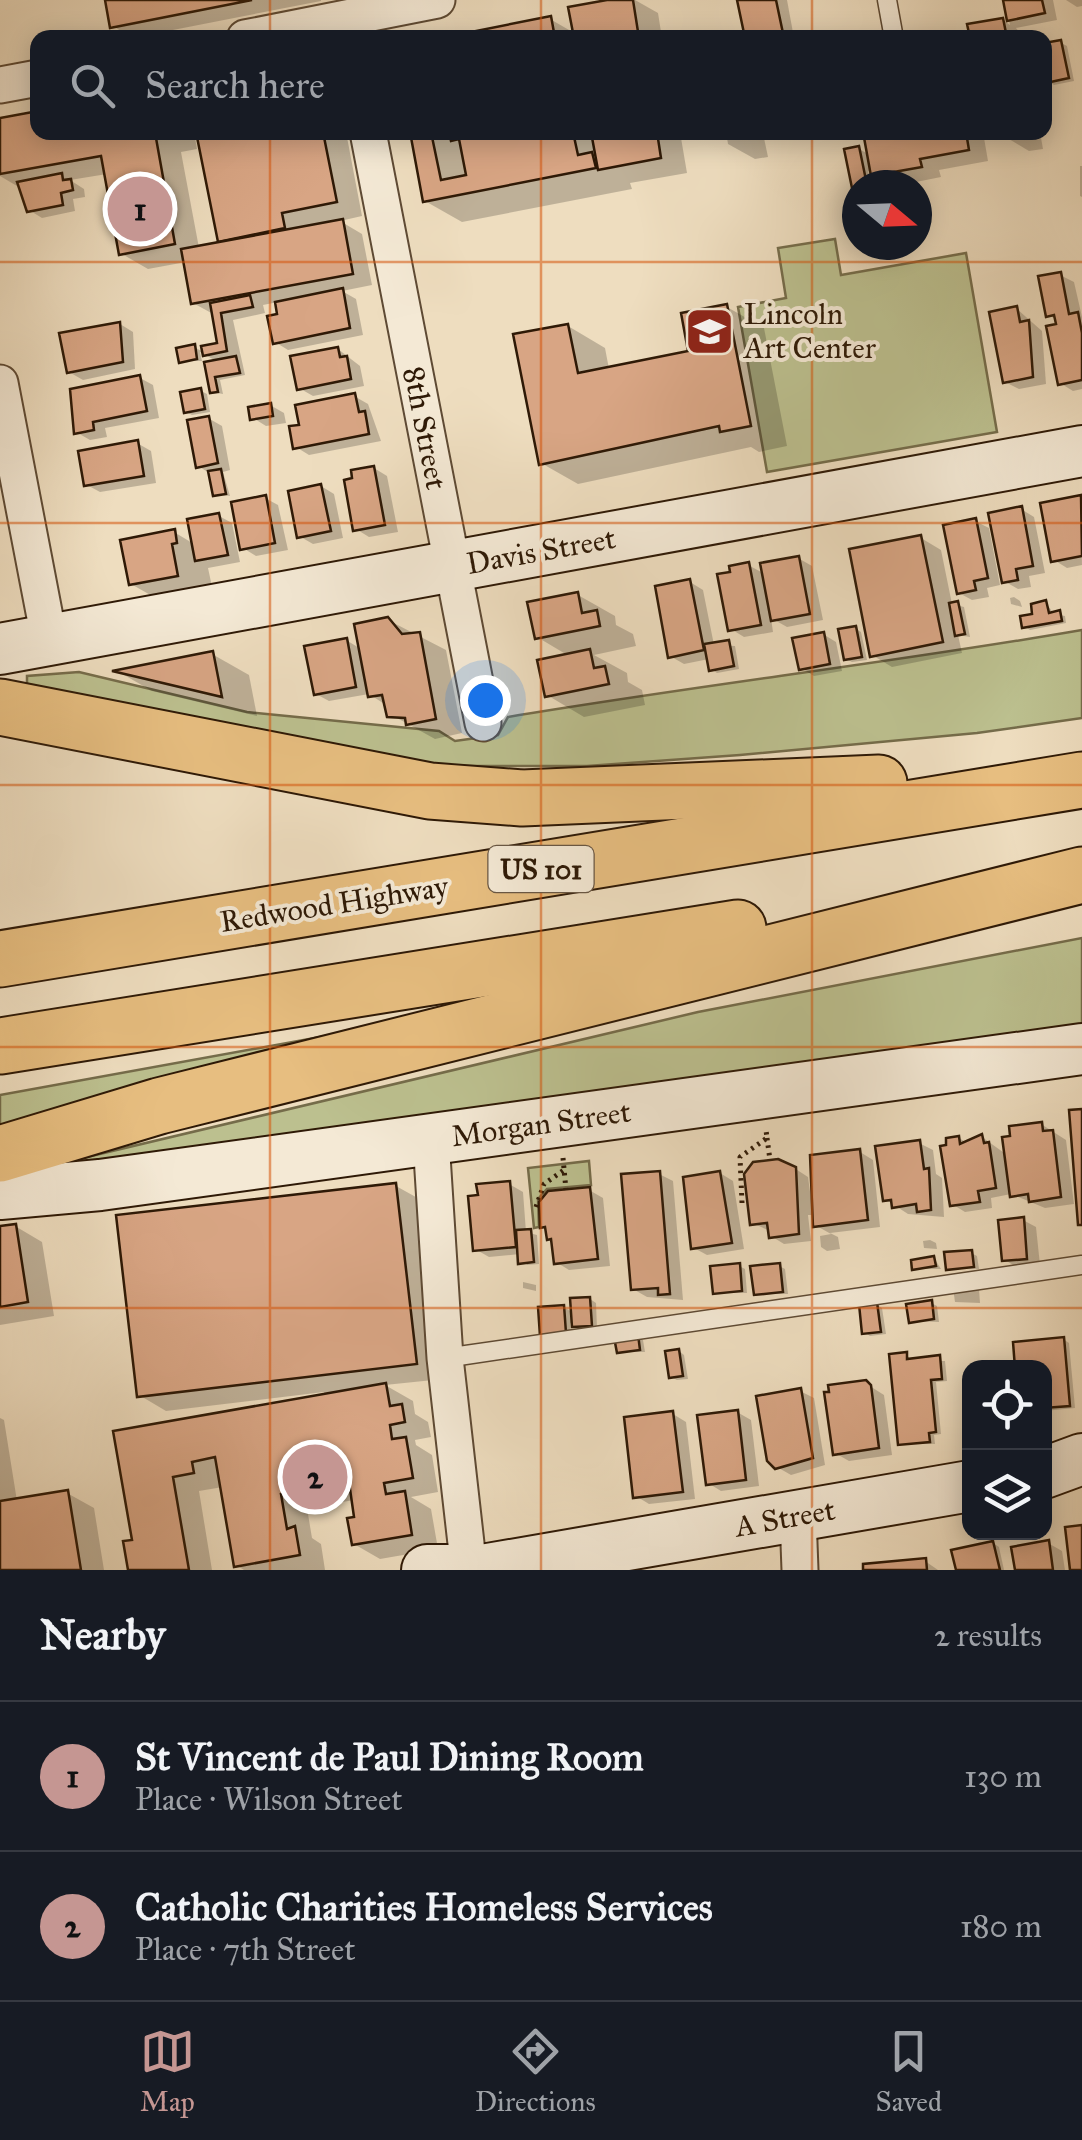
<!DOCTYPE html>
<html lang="en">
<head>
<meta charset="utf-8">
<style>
  :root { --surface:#171b24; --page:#20242c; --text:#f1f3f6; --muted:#9ea1a6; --line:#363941; --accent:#c59692 }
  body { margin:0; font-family:"IM FELL Great Primer",serif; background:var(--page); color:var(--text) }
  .controls { position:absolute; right:30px; bottom:30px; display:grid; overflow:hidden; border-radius:20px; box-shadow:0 5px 25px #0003 }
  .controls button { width:90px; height:90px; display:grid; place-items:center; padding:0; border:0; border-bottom:2px solid var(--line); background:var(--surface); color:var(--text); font:50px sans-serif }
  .compass { position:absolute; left:842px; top:170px; width:90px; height:90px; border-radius:50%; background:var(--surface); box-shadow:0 5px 25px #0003; rotate:109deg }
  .you { position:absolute; left:485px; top:700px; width:35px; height:35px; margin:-25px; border:8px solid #fff; border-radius:50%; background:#1a73e8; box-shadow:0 0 0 15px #1a73e833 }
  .badge { display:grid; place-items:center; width:65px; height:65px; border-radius:50%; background:var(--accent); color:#111; font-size:32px; font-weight:700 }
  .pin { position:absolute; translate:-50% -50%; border:5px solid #fff; box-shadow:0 2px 10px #0006 }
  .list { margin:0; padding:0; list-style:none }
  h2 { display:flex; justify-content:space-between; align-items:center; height:130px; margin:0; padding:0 40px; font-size:42px }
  h2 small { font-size:32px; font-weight:400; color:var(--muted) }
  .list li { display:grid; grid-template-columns:65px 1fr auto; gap:30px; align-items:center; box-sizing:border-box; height:150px; padding:0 40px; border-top:2px solid var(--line) }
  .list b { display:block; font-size:38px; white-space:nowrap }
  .list p { margin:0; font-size:32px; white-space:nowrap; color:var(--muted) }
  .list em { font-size:32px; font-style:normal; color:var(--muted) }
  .icon { flex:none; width:55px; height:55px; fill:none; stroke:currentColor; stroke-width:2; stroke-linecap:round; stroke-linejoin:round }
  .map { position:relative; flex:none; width:1082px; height:1570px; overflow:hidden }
  .search { position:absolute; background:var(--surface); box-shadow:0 5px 25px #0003; left:30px; right:30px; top:30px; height:110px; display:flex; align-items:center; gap:25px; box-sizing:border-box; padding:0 35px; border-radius:20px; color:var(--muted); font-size:38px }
  .sheet { height:430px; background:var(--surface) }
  nav { display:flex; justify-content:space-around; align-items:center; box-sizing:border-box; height:140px; border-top:2px solid var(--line); background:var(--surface); font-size:28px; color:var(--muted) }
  nav a { display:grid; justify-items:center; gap:5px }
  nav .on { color:var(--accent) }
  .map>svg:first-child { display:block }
</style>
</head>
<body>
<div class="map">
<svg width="1082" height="1570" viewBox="0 0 1082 1570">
  <rect width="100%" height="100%" fill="#eeddbf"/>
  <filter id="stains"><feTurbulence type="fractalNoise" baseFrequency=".002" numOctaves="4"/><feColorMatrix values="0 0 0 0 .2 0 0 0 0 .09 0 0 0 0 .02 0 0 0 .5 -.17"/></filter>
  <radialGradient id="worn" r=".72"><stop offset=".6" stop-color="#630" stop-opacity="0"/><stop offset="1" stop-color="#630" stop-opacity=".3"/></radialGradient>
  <g fill="#bcc08f" stroke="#756c4a" stroke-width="2.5">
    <polygon points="835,239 841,275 966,253 997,432 767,472 738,307 786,298 778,248"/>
    <path d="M1082,630v88l-105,15 -237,22 -153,11h-154l-406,-78v-12l52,-4 168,40 192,19 16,10 43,-6 10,-18c191,-32 383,-54 574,-87z"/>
    <polygon points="1082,938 1082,1025 78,1172 66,1162 698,1012"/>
    <polygon points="496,1005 0,1132 0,1095"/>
    <polygon points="589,1161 591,1185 547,1189 538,1199 539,1227 534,1228 528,1168"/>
  </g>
  <g fill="#0003">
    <polygon points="107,0 321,0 321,1 132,38 113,26"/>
    <polygon points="621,0 635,0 658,13 662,38 455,38 550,19 576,34"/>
    <polygon points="740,0 787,0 794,38 747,38"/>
    <polygon points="1005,0 1053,0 1057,20 1016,28 1024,38 972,38 1003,20 1010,25"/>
    <polygon points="1066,0 1082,0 1082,6 1077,7"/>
    <polygon points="1061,43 1067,46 1074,81 1054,85 1048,81 1044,46"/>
    <polygon points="0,121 38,132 194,132 197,149 181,152 199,248 225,243 221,240 199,132 346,132 362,216 340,221 362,234 372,285 342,291 356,299 363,335 288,350 275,342 278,302 263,305 265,313 233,320 245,375 220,380 223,394 212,392 207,364 218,362 200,352 202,361 181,361 194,347 205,353 220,345 215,315 193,303 186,262 148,269 122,254 107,174 70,180 84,189 85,197 73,199 75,211 42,218 29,210 22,189 0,176"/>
    <polygon points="412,132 680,132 687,173 630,183 632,189 462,222 425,201"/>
    <polygon points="726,132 756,132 764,138 768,157 755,159 728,144"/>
    <polygon points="865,132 983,132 988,161 939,170 941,177 901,185 868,171 871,185 857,185 857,193 847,151 859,149 870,155"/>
    <polygon points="1008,132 1040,132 1043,149 1029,151 1009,139"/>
    <polygon points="1080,166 1082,166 1082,197 1080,196"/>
    <polygon points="1060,275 1074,282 1082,317 1082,389 1073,391 1060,383 1058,321 1049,315"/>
    <polygon points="727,307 764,328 787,446 759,452 751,447 578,484 541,463 568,326 605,348 609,369 691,353"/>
    <polygon points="1017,309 1042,331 1046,384 1019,389 1005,382"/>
    <polygon points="120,324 133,332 135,369 83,380 69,372"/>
    <polygon points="338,349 360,366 364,386 313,396 299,388"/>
    <polygon points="140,378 153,385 159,418 105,428 107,437 90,440 76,432"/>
    <polygon points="201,391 207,394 210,412 192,415 186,412"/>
    <polygon points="354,396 368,404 381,441 309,455 296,447 302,427"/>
    <polygon points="270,405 284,413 286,423 266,426 253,418"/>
    <polygon points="208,418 222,426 230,470 223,472 230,496 215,494 211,474 198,466"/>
    <polygon points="137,443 151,451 156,483 100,492 87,485"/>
    <polygon points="374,468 387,476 398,532 369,537 356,529"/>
    <polygon points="321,486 334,494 343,538 313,544 299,536"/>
    <polygon points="265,498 278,505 288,550 256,556 243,548"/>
    <polygon points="1081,498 1082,565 1067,568 1054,560"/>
    <polygon points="1021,509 1034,517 1045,573 1029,576 1031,587 1018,589 1004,581"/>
    <polygon points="219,516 232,523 240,562 208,568 214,596 168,605 131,584 174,532 194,544"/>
    <polygon points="975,521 989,528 1000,585 987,588 989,597 972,600 959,593"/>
    <polygon points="921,538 941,550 952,604 964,607 970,637 958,635 962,653 892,667 872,655"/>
    <polygon points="798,558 812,566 823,620 787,627 771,618 773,632 744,637 731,629 748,565 765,574"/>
    <polygon points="690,582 703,590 714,645 735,646 739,669 717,673 711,669 709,659 684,664 670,656"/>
    <polygon points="578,595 615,616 616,625 633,634 636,646 594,655 627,673 628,682 642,690 645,705 584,717 547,695 569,656 537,637"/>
    <polygon points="1014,597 1020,601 1022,607 1011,604 1010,598"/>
    <polygon points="1046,603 1054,614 1065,616 1066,623 1030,630 1024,626"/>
    <polygon points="388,620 446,650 462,733 435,739 388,713 386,705 369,694 329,701 316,694 346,640 361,649"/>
    <polygon points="856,629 861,632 867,660 852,662 846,659"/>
    <polygon points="823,634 836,642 842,671 814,676 801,668"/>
    <polygon points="212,654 249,675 257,716 152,691 119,672"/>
    <polygon points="1041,1124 1066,1140 1074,1204 1045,1208 1011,1194 991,1198 992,1208 965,1212 952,1204 959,1138 967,1143 982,1137 1007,1155"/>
    <polygon points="919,1143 933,1150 936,1174 942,1178 944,1217 908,1214 885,1199"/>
    <polygon points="860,1152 873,1160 880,1227 830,1233 838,1237 840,1249 827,1251 821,1247 820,1236 831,1234 815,1225 814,1215 808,1215 811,1241 784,1244 771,1236 770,1231 752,1223 788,1164 808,1177 811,1199 817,1198"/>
    <polygon points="720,1173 733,1181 744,1249 707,1255 694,1248"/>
    <polygon points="659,1174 673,1181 683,1300 647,1297 633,1289"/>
    <polygon points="509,1184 523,1192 526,1232 537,1235 539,1264 527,1265 520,1254 489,1257 475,1249"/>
    <polygon points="396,1186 423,1201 443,1379 385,1385 413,1401 415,1414 428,1422 431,1437 415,1440 416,1445 432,1455 438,1492 411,1497 431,1509 438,1549 380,1559 354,1544 354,1500 307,1508 312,1538 321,1544 325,1570 244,1570 236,1565 223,1487 199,1491 212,1570 130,1570 135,1542 116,1433 325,1397 324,1392 166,1411 139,1395"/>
    <polygon points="589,1190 603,1198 610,1266 569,1270 556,1262 554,1241 543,1226"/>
    <polygon points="1023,1220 1036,1227 1040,1265 1018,1268 1005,1260"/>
    <polygon points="15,1226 42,1242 54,1316 0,1325 0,1229"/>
    <polygon points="930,1240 936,1243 937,1249 924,1248 923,1241"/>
    <polygon points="971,1253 977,1256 979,1269 948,1268"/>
    <polygon points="934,1258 941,1269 915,1269"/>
    <polygon points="739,1266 745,1269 747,1293 715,1293"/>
    <polygon points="779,1266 785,1269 788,1294 756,1294"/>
    <polygon points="523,1282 536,1285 536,1291 523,1288"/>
    <polygon points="973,1286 979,1289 980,1303 955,1302 953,1288"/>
    <polygon points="590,1299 596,1303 597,1328 580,1329 570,1323 571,1336 548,1338 563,1307 574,1313"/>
    <polygon points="931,1303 937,1306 939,1322 911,1321"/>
    <polygon points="877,1305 882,1308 886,1334 870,1336 864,1332"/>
    <polygon points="637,1337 643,1340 645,1352 619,1352"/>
    <polygon points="1063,1339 1069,1343 1075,1408 1044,1411 1044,1368"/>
    <polygon points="679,1351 684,1355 688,1379 677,1380 671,1377"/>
    <polygon points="906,1354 912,1361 945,1361 947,1381 936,1382 941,1434 934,1435 935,1444 900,1443"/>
    <polygon points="865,1383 884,1395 892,1455 849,1461 835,1453"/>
    <polygon points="800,1391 814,1398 825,1465 791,1475 777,1467"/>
    <polygon points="737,1412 751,1420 759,1486 721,1491 708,1483"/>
    <polygon points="673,1414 686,1422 695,1499 649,1504 636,1496"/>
    <polygon points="0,1418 4,1420 17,1501 67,1493 94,1508 104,1570 0,1570"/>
    <polygon points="993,1543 999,1547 1004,1570 958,1570"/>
    <polygon points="1048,1543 1062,1551 1065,1570 1017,1570"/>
    <polygon points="925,1561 938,1570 866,1570"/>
  </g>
  <g fill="#d8a584" stroke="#2e1906" stroke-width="2.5">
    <polygon points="105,0 252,0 110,28"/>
    <polygon points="607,0 633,0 639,38 574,38 568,7"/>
    <polygon points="737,0 776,0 784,38 745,38"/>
    <polygon points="1003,0 1042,0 1045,13 1007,21"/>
    <polygon points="551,16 555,38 441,38"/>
    <polygon points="1003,18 1007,38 970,38 967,24"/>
    <polygon points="1061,40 1069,78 1046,83 1044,43"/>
    <polygon points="38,111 38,132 171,132 156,138 175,244 119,255 101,156 0,174 0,118"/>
    <polygon points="196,132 323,132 337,202 282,213 285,228 218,242"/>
    <polygon points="410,132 431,132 441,180 466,175 459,139 451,141 449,132 573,132 578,155 592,152 596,168 423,202"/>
    <polygon points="591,132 657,132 661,158 598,170"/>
    <polygon points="863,132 966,132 969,150 920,159 922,167 871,176"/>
    <polygon points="859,146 867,185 857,185 853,193 844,149"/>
    <polygon points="62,173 63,180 71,179 73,190 61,193 63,205 27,212 17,182"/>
    <polygon points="343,219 353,274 191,304 181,249"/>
    <polygon points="1061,272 1069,314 1078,312 1082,333 1082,380 1058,385 1046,326 1056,324 1054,315 1046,317 1038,276"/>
    <polygon points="343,288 350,328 273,344 267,316 277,314 275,302"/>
    <polygon points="250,295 253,307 221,313 227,351 203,356 201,346 217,343 210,303"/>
    <polygon points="727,304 751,426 720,432 719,426 539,465 513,334 568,324 578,373 688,351 681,313"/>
    <polygon points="1017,306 1020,322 1029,320 1033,377 1003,383 989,312"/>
    <polygon points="120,322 123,362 67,373 59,333"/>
    <polygon points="195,344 197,359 179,363 176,348"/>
    <polygon points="338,347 340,357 347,356 351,379 297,390 290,356"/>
    <polygon points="236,356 240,373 215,377 218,392 210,393 204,362"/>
    <polygon points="140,375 147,411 93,422 94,430 74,434 70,389"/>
    <polygon points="201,388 205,409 184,413 180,392"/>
    <polygon points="355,393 359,412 365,411 369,434 293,449 289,426 299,425 295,405"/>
    <polygon points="271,403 273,416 250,420 248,407"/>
    <polygon points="209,416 218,463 196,468 187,420"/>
    <polygon points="138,440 144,476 84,486 78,451"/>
    <polygon points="374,466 385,525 353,531 344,480 352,478 351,470"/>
    <polygon points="221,469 226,494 213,496 208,471"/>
    <polygon points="321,484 331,531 297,538 288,491"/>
    <polygon points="266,495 275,543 240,550 231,502"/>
    <polygon points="1081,495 1082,556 1051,562 1040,503"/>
    <polygon points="1022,506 1033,566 1016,569 1018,580 1002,583 988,513"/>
    <polygon points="219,513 228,555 195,561 187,519"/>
    <polygon points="976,518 988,578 974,581 976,590 957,594 943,525"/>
    <polygon points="175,529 177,543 172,544 178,576 129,585 120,540"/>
    <polygon points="921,535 943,642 870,657 849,549"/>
    <polygon points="799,556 810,614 771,621 760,563"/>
    <polygon points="749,562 761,625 728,631 717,574 730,572 729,566"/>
    <polygon points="690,579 704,650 668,658 655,586"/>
    <polygon points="578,592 582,613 597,610 600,626 535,639 527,602"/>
    <polygon points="1046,600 1049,613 1060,610 1062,621 1022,628 1020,616 1032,614 1031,604"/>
    <polygon points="958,601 965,634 955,636 949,603"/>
    <polygon points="388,617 402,634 420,632 436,719 406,725 405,718 387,717 382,695 368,697 354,624"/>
    <polygon points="856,626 862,657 844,660 838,629"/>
    <polygon points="824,632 830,664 799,670 792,638"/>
    <polygon points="347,638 356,687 314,695 304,646"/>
    <polygon points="729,640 734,666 709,671 704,644"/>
    <polygon points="590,649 594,668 605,666 609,684 545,697 537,660"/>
    <polygon points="213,651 222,697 112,671"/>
    <polygon points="1082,1109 1082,1225 1078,1225 1069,1110"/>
    <polygon points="1042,1122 1043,1131 1053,1130 1061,1197 1029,1202 1028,1194 1010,1197 1002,1137 1010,1136 1009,1126"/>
    <polygon points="982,1134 984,1143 989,1142 996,1188 978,1191 980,1202 950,1206 940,1146 946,1145 946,1138 959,1136 960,1144"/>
    <polygon points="920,1140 924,1169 929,1168 931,1210 917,1212 916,1204 892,1208 891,1200 883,1201 875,1146"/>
    <polygon points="860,1149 868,1220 813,1227 810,1155"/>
    <polygon points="778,1159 796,1167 799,1234 769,1238 767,1223 750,1225 744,1174 753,1162"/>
    <polygon points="660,1171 670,1294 658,1295 658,1288 631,1290 621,1174"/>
    <polygon points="720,1171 732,1243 691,1249 683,1177"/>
    <polygon points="510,1181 516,1247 473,1251 468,1196 478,1195 476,1184"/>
    <polygon points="396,1183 417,1364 137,1397 116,1215"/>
    <polygon points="590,1187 598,1259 554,1264 551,1239 547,1240 545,1227 540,1228 539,1202 548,1191"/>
    <polygon points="1024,1217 1027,1259 1002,1261 998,1220"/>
    <polygon points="16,1224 28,1302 0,1307 0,1226"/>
    <polygon points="531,1229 534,1262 518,1264 516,1230"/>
    <polygon points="972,1250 974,1267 946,1270 944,1252"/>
    <polygon points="934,1256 936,1266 912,1270 911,1260"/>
    <polygon points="740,1263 742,1291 713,1294 710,1266"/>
    <polygon points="780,1263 783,1292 754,1295 750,1266"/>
    <polygon points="590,1297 592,1326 572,1327 570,1298"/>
    <polygon points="932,1300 934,1319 909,1323 906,1304"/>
    <polygon points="877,1302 881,1332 862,1334 859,1304"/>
    <polygon points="564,1305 566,1333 540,1336 538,1307"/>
    <polygon points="638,1334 640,1350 617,1353 614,1337"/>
    <polygon points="1064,1337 1070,1406 1044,1408 1044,1368 1015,1368 1013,1342"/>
    <polygon points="679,1349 683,1376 669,1378 665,1351"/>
    <polygon points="907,1352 907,1359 940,1355 942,1379 931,1380 936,1432 929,1433 930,1442 898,1445 889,1354"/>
    <polygon points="866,1380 871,1385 879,1448 833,1455 824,1392 829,1392 828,1385"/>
    <polygon points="386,1383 390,1406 402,1404 405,1422 390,1425 392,1439 406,1437 413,1478 384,1483 386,1494 405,1491 412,1535 352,1545 347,1518 354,1517 349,1482 281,1494 287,1529 295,1526 300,1555 234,1567 215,1457 192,1462 194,1473 173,1477 189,1570 128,1570 123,1541 132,1540 113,1431"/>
    <polygon points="801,1388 813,1458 775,1469 767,1461 756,1396"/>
    <polygon points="738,1410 746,1480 706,1485 697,1415"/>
    <polygon points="673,1411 683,1492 633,1498 624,1417"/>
    <polygon points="68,1490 81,1570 0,1570 0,1501"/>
    <polygon points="1082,1525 1082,1570 1070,1570 1065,1527"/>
    <polygon points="1049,1540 1053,1570 1015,1570 1011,1547"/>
    <polygon points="993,1541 1000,1570 956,1570 951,1550"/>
    <polygon points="926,1558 927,1570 863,1570 863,1564"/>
  </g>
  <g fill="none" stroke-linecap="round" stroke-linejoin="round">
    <defs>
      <g id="lane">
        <polyline points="887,0 893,33"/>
        <polyline points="445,1358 1082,1265"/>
      </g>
      <g id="street">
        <polyline points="245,38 437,0"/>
        <polyline points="0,85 38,78"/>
        <polyline points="368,132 483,723"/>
        <polyline points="0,383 49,638"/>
        <polyline points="431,1140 445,1358 469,1570"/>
        <polyline points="798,1516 800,1570"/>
      </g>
      <g id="secondary">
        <polyline points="0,649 1082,451"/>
        <polyline points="0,1194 100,1185 1082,1049"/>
        <polyline points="1044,1473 1082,1459"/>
        <polyline points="427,1570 453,1570"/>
        <polyline points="482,1570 970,1486"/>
      </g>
      <g id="highway">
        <polyline points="0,707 430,791 522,798 879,783"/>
        <polyline points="0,959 1082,780"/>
        <polyline points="0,1046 738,928"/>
        <polyline points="0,1154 159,1106 1082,875"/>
      </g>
    </defs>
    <use href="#lane" stroke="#5e4a34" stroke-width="21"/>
    <use href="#street" stroke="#5e4a34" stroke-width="39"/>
    <use href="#secondary" stroke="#2e1906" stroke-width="54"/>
    <use href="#highway" stroke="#2e1906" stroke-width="59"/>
    <g stroke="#2e1906" stroke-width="5" stroke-dasharray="2.5 5" stroke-linecap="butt">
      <polyline points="767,1138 770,1160"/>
      <polyline points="563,1158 566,1190"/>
      <polyline points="742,1203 740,1157 767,1138 766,1130"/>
      <polyline points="536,1207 544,1184 564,1170"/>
    </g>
    <use href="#lane" stroke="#f4e9d5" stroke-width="18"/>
    <use href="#street" stroke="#f4e9d5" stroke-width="35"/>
    <use href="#secondary" stroke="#f4e9d5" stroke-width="50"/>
    <use href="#highway" stroke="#e7be80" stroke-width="55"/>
  </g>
  <path fill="none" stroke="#d5530b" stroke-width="2.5" stroke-opacity="0.55" d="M270,0v38M541,0v38M812,0v38M270,132v1438M541,132v1438M812,132v1438M0,262h1082M0,523h1082M0,785h1082M0,1047h1082M0,1308h1082"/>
  <defs>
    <symbol id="school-square" viewBox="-11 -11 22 22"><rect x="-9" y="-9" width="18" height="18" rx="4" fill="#8f2418" stroke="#f4e9d5"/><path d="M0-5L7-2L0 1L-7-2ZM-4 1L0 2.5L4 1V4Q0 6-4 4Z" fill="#fff"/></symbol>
  </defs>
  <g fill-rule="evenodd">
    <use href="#school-square" x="682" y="304" width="55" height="55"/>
  </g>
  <g text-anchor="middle" stroke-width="8" stroke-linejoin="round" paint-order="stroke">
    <rect fill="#f4e9d5" stroke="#695744" stroke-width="2.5" x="488.5" y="846" width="105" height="46" rx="8"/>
    <g font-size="28" font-weight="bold" fill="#2e1906">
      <text x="541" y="879">US 101</text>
    </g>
    <g font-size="30" fill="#2e1906" stroke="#f4e9d5" text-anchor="start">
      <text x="744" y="324">Lincoln<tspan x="744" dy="34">Art Center</tspan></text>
    </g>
    <g font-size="30" fill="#2e1906" stroke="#f4e9d5">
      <text transform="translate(425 428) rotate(79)" y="10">8th Street</text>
      <text transform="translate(541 551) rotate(-10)" y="10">Davis Street</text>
      <text transform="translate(334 904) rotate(-9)" y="10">Redwood Highway</text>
      <text transform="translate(541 1124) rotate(-8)" y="10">Morgan Street</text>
      <text transform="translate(785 1518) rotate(-10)" y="10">A Street</text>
    </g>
  </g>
  <rect width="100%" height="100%" filter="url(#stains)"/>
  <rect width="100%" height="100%" fill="url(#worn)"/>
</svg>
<div class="controls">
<button><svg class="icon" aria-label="locate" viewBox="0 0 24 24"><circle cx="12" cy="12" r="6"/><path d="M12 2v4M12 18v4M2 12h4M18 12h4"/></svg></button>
<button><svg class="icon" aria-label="layers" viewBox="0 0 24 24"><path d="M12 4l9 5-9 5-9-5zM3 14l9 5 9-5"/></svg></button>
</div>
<svg class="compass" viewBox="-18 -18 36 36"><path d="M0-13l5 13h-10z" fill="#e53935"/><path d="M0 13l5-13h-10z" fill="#9ea1a6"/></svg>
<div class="you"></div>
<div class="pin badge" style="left:140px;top:209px">1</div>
<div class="pin badge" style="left:315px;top:1477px">2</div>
<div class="search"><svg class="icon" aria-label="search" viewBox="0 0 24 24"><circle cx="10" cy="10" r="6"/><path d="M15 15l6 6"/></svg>Search here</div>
</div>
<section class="sheet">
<h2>Nearby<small>2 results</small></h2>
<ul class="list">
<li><span class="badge">1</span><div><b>St Vincent de Paul Dining Room</b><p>Place · Wilson Street</p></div><em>130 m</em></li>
<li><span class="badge">2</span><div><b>Catholic Charities Homeless Services</b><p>Place · 7th Street</p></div><em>180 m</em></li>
</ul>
</section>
<nav>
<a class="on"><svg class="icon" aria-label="map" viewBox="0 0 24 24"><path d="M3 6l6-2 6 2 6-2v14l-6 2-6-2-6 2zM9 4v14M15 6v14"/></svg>Map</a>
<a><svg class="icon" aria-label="directions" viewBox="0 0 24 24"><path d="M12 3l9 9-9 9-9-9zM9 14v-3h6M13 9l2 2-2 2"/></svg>Directions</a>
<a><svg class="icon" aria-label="saved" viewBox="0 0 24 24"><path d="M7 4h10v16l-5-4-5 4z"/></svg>Saved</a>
</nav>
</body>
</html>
